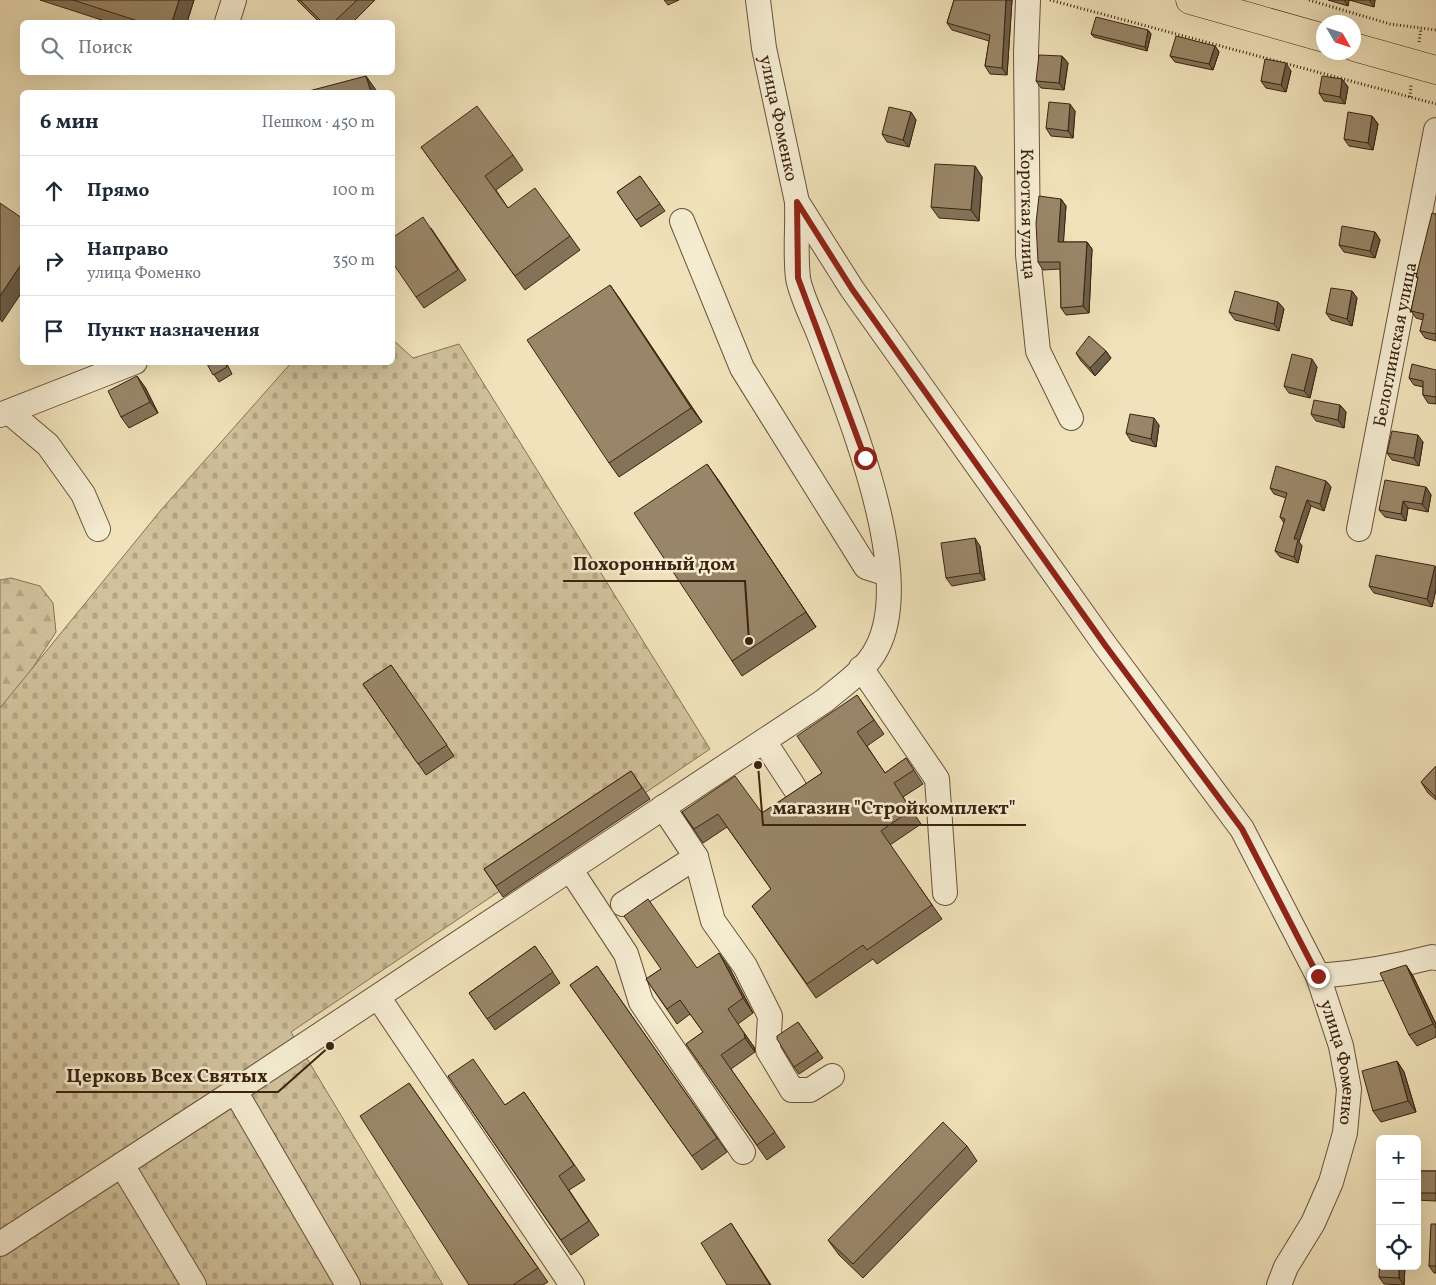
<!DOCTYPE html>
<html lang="ru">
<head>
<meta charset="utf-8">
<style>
  :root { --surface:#fff; --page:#f2f2f3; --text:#1f2937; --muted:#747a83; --line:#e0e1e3 }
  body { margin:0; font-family:Vollkorn,serif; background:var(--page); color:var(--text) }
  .controls { position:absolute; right:15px; bottom:15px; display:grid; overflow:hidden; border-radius:8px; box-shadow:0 5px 20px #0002 }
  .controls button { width:45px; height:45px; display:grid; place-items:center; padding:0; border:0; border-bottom:1px solid var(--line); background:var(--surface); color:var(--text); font:25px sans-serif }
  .compass { position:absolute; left:1316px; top:15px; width:45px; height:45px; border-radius:50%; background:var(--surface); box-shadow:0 5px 20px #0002; rotate:129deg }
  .stop { position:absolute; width:15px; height:15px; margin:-11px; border:4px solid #8f2418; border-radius:50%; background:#fff }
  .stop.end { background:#8f2418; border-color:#fff; box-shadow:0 1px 5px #0008 }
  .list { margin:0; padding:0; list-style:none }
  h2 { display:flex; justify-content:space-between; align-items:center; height:65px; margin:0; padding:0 20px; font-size:21px }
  h2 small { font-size:16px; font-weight:400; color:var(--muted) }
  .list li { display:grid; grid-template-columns:32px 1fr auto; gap:15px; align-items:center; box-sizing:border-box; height:70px; padding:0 20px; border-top:1px solid var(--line) }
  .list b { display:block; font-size:19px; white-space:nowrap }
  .list p { margin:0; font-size:16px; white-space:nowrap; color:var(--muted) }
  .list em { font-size:16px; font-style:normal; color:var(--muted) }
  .icon { flex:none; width:28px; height:28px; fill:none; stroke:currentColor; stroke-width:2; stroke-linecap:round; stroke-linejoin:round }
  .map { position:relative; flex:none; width:1436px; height:1285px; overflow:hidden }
  .search { position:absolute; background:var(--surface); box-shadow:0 5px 20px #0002; left:20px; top:20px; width:375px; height:55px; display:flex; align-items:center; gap:12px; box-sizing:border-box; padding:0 18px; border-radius:8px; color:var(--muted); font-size:19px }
  .panel { position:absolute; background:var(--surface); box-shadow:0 5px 20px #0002; left:20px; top:90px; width:375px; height:275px; border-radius:8px }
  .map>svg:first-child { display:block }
</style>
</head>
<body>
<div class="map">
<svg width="1436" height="1285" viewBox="0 0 1436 1285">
  <defs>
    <pattern id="forest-firs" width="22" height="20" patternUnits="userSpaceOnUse" patternTransform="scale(1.25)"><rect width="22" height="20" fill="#d1c29d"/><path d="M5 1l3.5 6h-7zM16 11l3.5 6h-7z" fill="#b4a686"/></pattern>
    <pattern id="cemetery-stones" width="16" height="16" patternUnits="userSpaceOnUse" patternTransform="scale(1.25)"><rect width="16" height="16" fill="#d1c29d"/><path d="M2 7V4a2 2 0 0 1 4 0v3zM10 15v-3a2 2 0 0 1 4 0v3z" fill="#b4a686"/></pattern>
  </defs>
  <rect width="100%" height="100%" fill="#f0e2ba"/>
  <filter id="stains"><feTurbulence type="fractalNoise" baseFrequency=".004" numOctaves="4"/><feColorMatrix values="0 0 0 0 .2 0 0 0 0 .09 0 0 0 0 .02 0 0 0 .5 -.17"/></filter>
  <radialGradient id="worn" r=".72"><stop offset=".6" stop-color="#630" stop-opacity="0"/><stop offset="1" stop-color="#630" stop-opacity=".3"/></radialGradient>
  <polygon fill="url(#forest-firs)" stroke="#867256" points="11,578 40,586 53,603 56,632 0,718 0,580"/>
  <polygon fill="url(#cemetery-stones)" stroke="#867256" points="393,340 413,358 459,344 710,749 291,1032 443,1285 0,1285 0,708 161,510 291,363 392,362"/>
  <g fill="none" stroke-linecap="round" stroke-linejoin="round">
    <defs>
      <g id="minor">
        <path id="s1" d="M758,0l6,48 33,154 55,87 253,356 137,184 76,147 23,70 8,43 -4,44 -14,49 -18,41 -27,44 -7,18"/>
        <path id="s2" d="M1028,0l-2,52 2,203 10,96 33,67"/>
        <polyline points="227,22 234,0"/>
        <polyline points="682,221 742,368 866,567 888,574"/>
        <polyline points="9,412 48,445 83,494 98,529"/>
        <polyline points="0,415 135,362"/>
        <path id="s3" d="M1359,529l77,-399"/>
        <polyline points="861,668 937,779 945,893"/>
        <polyline points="764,741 794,787"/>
        <polyline points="663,807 696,857 713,921 745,966 770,1016 768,1050 792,1090 810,1090 832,1076"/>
        <polyline points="570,869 626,954 641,1002 743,1152"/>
        <polyline points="623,904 696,857"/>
        <path d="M1318,976c39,-3 76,-9 114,-19l4,1"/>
        <polyline points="378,997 572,1285"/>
        <polyline points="235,1091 348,1285"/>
        <polyline points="122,1165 194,1285"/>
        <path d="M0,1244l235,-153 589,-390c19,-16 42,-31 53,-53 39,-74 -28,-233 -55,-306 -7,-20 -21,-45 -24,-64 -3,-25 0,-52 -1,-76"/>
      </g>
      <g id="major">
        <polyline points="1190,0 1324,38"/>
        <polyline points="1354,47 1436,70"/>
      </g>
    </defs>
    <use href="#minor" stroke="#68533a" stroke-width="26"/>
    <use href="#major" stroke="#3b230f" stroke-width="29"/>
    <g stroke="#3b230f" stroke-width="3" stroke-dasharray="1 2.5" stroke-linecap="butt">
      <polyline points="1050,0 1436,104"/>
      <polyline points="1309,0 1390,24 1436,30"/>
      <polyline points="1419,42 1421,28"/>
      <polyline points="1410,97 1411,85"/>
    </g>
    <use href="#minor" stroke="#f5ecd2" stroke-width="24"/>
    <use href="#major" stroke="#f0e2ba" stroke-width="28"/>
  </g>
  <g fill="#847359" stroke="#3b230f">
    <polygon points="40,0 194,0 187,22 108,22"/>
    <polygon points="297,0 375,0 353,22 319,22"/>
    <polygon points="664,0 679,0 668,5"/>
    <polygon points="954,0 1012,0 1007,75 990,74 985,66 989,41 952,30 947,23"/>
    <polygon points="1328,0 1375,0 1374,7 1349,0 1348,6"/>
    <polygon points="1148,30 1151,34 1147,51 1094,37 1091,34"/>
    <polygon points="1215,46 1219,52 1213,70 1175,62 1170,56"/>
    <polygon points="1062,56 1068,63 1064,90 1041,88 1036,81"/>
    <polygon points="1291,71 1286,92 1266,88 1261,81"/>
    <polygon points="1342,79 1348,87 1345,104 1324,101 1319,93"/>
    <polygon points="1075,111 1073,138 1051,136 1046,128"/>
    <polygon points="911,112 916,120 909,147 887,142 882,134"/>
    <polygon points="1372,116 1378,124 1373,150 1349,146 1344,139"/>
    <polygon points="421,147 513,155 523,170 496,190 508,208 570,236 580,250 525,290"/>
    <polygon points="975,166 982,177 979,221 939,218 931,207"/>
    <polygon points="640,176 665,211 641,227 617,192"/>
    <polygon points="1061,199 1066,206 1063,242 1087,242 1092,249 1089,313 1066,315 1061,308 1060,269 1043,270 1038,262"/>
    <polygon points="1436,214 1436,341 1425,338 1420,331 1423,320 1416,318 1411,311 1418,279 1416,277"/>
    <polygon points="431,228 466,280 424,308 416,297"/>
    <polygon points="1375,232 1380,240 1375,258 1344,252 1339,245"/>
    <polygon points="610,285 702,422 619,477 609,463"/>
    <polygon points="1352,291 1357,298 1352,326 1331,320 1326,313"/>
    <polygon points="1278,302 1284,309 1279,331 1235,320 1229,312"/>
    <polygon points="1106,351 1111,358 1095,376 1081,361 1076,353"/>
    <polygon points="206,362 226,362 232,374 219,382"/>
    <polygon points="1317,367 1310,398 1289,393 1284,386"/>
    <polygon points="1436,370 1436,404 1428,403 1423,395 1423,387 1414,385 1409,378"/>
    <polygon points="145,387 158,413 129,428 121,417"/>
    <polygon points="1340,405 1346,412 1344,428 1316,421 1311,414"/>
    <polygon points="1159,425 1156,447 1131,441 1126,433"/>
    <polygon points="1423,442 1419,466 1392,460 1387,453"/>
    <polygon points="717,478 816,627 742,676 732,661"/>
    <polygon points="1326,481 1331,487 1324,511 1311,506 1299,542 1302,546 1298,563 1280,557 1275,551 1284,523 1280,517 1286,498 1274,494 1270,488"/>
    <polygon points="1426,487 1431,495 1428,512 1408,508 1406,521 1385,517 1379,510"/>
    <polygon points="980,546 985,580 952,586 946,578"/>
    <polygon points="1436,568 1436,589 1432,607 1374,593 1369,586"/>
    <polygon points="391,665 454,756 426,775 363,684"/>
    <polygon points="857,695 884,734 867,746 885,773 906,758 923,784 903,797 921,824 890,845 942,919 877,964 873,959 816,998 752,906 771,889 727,827 703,843 682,812 762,813 822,773"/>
    <polygon points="1436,766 1436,800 1428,793 1421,782"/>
    <polygon points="631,771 650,799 503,897 484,869"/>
    <polygon points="535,946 560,983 495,1030 469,993"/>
    <polygon points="1406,965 1413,976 1436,1024 1436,1037 1417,1046 1409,1035"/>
    <polygon points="597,966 727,1152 702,1170 570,985"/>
    <polygon points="729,967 753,1013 738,1024 754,1047 755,1052 731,1069 785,1147 767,1160 686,1044 703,1032 690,1014 677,1024 646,979 661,969"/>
    <polygon points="798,1022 823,1058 799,1074 794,1067"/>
    <polygon points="1397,1061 1404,1072 1416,1112 1381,1122 1373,1111"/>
    <polygon points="448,1076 505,1105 524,1092 585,1180 569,1190 599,1235 571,1255"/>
    <polygon points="409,1083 548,1282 543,1285 469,1285"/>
    <polygon points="967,1146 977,1161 863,1278 839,1255 828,1240"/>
    <polygon points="1417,1171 1436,1171 1436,1201 1417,1200"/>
    <polygon points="1436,1224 1436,1273 1434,1273 1429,1266"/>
    <polygon points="1405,1266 1404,1285 1384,1284 1379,1277"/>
  </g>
  <g fill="#6b5e49" stroke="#3b230f">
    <polygon points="179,0 194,0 187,22 172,22"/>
    <polygon points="1006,0 1012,0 1007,75 1002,68"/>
    <polygon points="1344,0 1349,0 1348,6"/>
    <polygon points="1369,0 1375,0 1374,7"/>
    <polygon points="1148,30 1151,34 1147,51 1145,47"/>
    <polygon points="1215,46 1219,52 1213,70 1209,64"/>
    <polygon points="1062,56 1068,63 1064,90 1059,83"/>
    <polygon points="1286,63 1291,71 1286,92 1281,85"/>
    <polygon points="366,76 376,90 377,92 371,92"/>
    <polygon points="1342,79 1348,87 1345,104 1340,97"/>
    <polygon points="1070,104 1075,111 1073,138 1068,131"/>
    <polygon points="911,112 916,120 909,147 903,140"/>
    <polygon points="1372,116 1378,124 1373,150 1368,143"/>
    <polygon points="975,166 982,177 979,221 971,210"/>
    <polygon points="1061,199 1066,206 1063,250 1058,242"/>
    <polygon points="1375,232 1380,240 1375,258 1370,251"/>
    <polygon points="1087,242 1092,249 1089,313 1083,306"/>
    <polygon points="22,263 22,292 2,322 0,319 0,296"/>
    <polygon points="610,285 620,299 702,422 691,408"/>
    <polygon points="1352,291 1357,298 1352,326 1347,319"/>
    <polygon points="1278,302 1284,309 1279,331 1274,324"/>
    <polygon points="1106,351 1111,358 1095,376 1090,368"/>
    <polygon points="1312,359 1317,367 1310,398 1304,391"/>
    <polygon points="137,376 145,387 158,413 150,402"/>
    <polygon points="1340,405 1346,412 1344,428 1338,420"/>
    <polygon points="1154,418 1159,425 1156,447 1151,439"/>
    <polygon points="1418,435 1423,442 1419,466 1414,458"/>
    <polygon points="707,464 717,478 816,627 806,612"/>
    <polygon points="1326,481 1331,487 1324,511 1320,504"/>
    <polygon points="1426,487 1431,495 1428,512 1422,504"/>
    <polygon points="1307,500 1311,506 1299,542 1302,546 1298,563 1294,557 1294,539"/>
    <polygon points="1403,501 1408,508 1406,521 1401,514"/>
    <polygon points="975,538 980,546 985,580 980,573"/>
    <polygon points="1435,566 1436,568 1436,589 1432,607 1427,599"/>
    <polygon points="719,953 729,967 753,1013 743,998"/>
    <polygon points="1406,965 1413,976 1436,1024 1436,1028 1433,1024"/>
    <polygon points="744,1033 754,1047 755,1052 745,1038"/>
    <polygon points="1397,1061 1404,1072 1416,1112 1408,1101"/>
    <polygon points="731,1223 738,1234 771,1285 770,1285"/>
    <polygon points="1399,1266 1405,1266 1404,1285 1399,1278"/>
  </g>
  <g fill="#998668" stroke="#3b230f">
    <polygon points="73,0 179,0 172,22 141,22"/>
    <polygon points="300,0 357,0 334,22 322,22"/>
    <polygon points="954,0 1006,0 1002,68 985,66 990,35 947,23"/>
    <polygon points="1096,17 1148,30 1145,47 1091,34"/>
    <polygon points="1176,36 1215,46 1209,64 1170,56"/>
    <polygon points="1039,55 1062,56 1059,83 1036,81"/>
    <polygon points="1265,59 1286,63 1281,85 1261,81"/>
    <polygon points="366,76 371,92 305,92"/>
    <polygon points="1322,76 1342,79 1340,97 1319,93"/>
    <polygon points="1049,102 1070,104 1068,131 1046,128"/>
    <polygon points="477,106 513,155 485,176 508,208 535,188 570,236 515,276 421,147"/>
    <polygon points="889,107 911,112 903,140 882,134"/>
    <polygon points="1348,112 1372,116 1368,143 1344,139"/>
    <polygon points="935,164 975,166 971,210 931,207"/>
    <polygon points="640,176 660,204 636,220 617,192"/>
    <polygon points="1039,196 1061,199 1058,242 1087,242 1083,306 1061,308 1060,262 1038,262 1036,223"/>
    <polygon points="0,203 22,218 22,263 0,296"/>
    <polygon points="1432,213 1436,214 1436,334 1420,331 1424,314 1411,311 1418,277 1416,277"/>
    <polygon points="423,217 458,270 416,297 392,262 392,238"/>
    <polygon points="1342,226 1375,232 1370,251 1339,245"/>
    <polygon points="610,285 691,408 609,463 527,340"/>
    <polygon points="1331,288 1352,291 1347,319 1326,313"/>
    <polygon points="1235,291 1278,302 1274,324 1229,312"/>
    <polygon points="1089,336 1106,351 1090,368 1076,353"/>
    <polygon points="1292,354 1312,359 1304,391 1284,386"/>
    <polygon points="206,362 225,362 227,367 213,375"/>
    <polygon points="1412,364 1436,370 1436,397 1423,395 1423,381 1409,378"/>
    <polygon points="137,376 150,402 121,417 108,391"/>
    <polygon points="1314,400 1340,405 1338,420 1311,414"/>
    <polygon points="1130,414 1154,418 1151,439 1126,433"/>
    <polygon points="1392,431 1418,435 1414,458 1387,453"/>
    <polygon points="707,464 806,612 732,661 634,513"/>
    <polygon points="1276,466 1326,481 1320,504 1307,500 1294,539 1298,539 1294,557 1275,551 1285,519 1280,517 1287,493 1270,488"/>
    <polygon points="1385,480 1426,487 1422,504 1403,501 1401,514 1379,510"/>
    <polygon points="975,538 980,573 946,578 941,543"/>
    <polygon points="1376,555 1435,566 1427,599 1369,586"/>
    <polygon points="391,665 447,745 418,764 363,684"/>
    <polygon points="857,695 874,720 857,732 885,773 906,758 914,770 894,783 911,810 881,831 932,905 867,950 863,945 807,984 752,906 771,889 718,814 694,829 682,812 735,776 762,813 822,773 797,736"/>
    <polygon points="1436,766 1436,797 1421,782"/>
    <polygon points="631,771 642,788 496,886 484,869"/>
    <polygon points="648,899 697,968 719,953 743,998 728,1009 744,1033 745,1038 721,1055 775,1132 757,1145 686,1044 703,1032 680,1000 667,1009 646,979 661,969 624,916"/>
    <polygon points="535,946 553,972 487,1019 469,993"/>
    <polygon points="1406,965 1433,1024 1409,1035 1380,973"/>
    <polygon points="597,966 717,1138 692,1156 570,985"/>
    <polygon points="798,1022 818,1051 794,1067 777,1039 777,1036"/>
    <polygon points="473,1059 505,1105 524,1092 574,1165 559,1176 589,1221 561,1240 448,1076"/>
    <polygon points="1397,1061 1408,1101 1373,1111 1362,1071"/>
    <polygon points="409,1083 538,1268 513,1285 469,1285 360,1116"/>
    <polygon points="943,1122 967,1146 853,1264 828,1240"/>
    <rect x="1417" y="1171" width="19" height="22"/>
    <polygon points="731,1223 770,1285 727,1285 701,1243"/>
    <polygon points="1431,1224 1436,1224 1436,1266 1429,1266"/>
    <polygon points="1380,1260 1380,1266 1399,1266 1399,1278 1379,1277"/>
  </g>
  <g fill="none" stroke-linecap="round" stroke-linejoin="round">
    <polyline stroke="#8f2418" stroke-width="6" points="865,458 798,278 797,202 852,289 1105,645 1242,829 1318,976"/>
  </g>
  <g text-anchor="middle" stroke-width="5" stroke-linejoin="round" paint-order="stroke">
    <g font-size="18" fill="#3b230f" stroke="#f5ecd2">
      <text dy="6" stroke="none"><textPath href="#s1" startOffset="120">улица Фоменко</textPath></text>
      <text dy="6" stroke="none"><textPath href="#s2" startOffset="214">Короткая улица</textPath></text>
      <text dy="6" stroke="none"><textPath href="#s3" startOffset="188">Белоглинская улица</textPath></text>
      <text dy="6" stroke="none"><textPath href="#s1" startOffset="1230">улица Фоменко</textPath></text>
    </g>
  </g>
  <path fill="none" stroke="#3b230f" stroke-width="2" d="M749 641L745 581H563M758 765L763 825H1026M330 1046L278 1092H56"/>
  <g fill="#3b230f" stroke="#f5ecd2" stroke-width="2">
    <circle cx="749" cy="641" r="5"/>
    <circle cx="758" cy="765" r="5"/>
    <circle cx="330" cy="1046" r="5"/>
  </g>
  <g font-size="19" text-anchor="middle" font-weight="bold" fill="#3b230f" stroke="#f5ecd2" stroke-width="5" stroke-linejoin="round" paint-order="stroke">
    <text x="654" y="570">Похоронный дом</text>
    <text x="894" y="814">магазин "Стройкомплект"</text>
    <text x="167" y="1082">Церковь Всех Святых</text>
  </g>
  <rect width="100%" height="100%" filter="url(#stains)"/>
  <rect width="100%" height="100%" fill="url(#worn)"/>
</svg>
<div class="controls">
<button>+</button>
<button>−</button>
<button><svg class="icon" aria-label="locate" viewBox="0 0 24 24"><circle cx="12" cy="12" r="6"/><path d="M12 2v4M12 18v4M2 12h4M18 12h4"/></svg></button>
</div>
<svg class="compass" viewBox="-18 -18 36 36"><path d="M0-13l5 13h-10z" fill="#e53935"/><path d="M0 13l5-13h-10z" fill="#747a83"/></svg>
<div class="stop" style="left:865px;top:458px"></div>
<div class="stop end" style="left:1318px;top:976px"></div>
<div class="search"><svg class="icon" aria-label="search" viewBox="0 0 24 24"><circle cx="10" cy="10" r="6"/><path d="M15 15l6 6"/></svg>Поиск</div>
<section class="panel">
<h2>6 мин<small>Пешком · 450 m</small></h2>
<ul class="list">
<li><svg class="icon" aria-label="ahead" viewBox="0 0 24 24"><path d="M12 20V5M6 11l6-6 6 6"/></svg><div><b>Прямо</b></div><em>100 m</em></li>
<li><svg class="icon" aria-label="right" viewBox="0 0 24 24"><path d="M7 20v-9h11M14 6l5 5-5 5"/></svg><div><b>Направо</b><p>улица Фоменко</p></div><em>350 m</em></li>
<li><svg class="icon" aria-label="arrive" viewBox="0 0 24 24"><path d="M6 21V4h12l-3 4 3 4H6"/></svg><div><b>Пункт назначения</b></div></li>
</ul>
</section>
</div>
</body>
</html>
